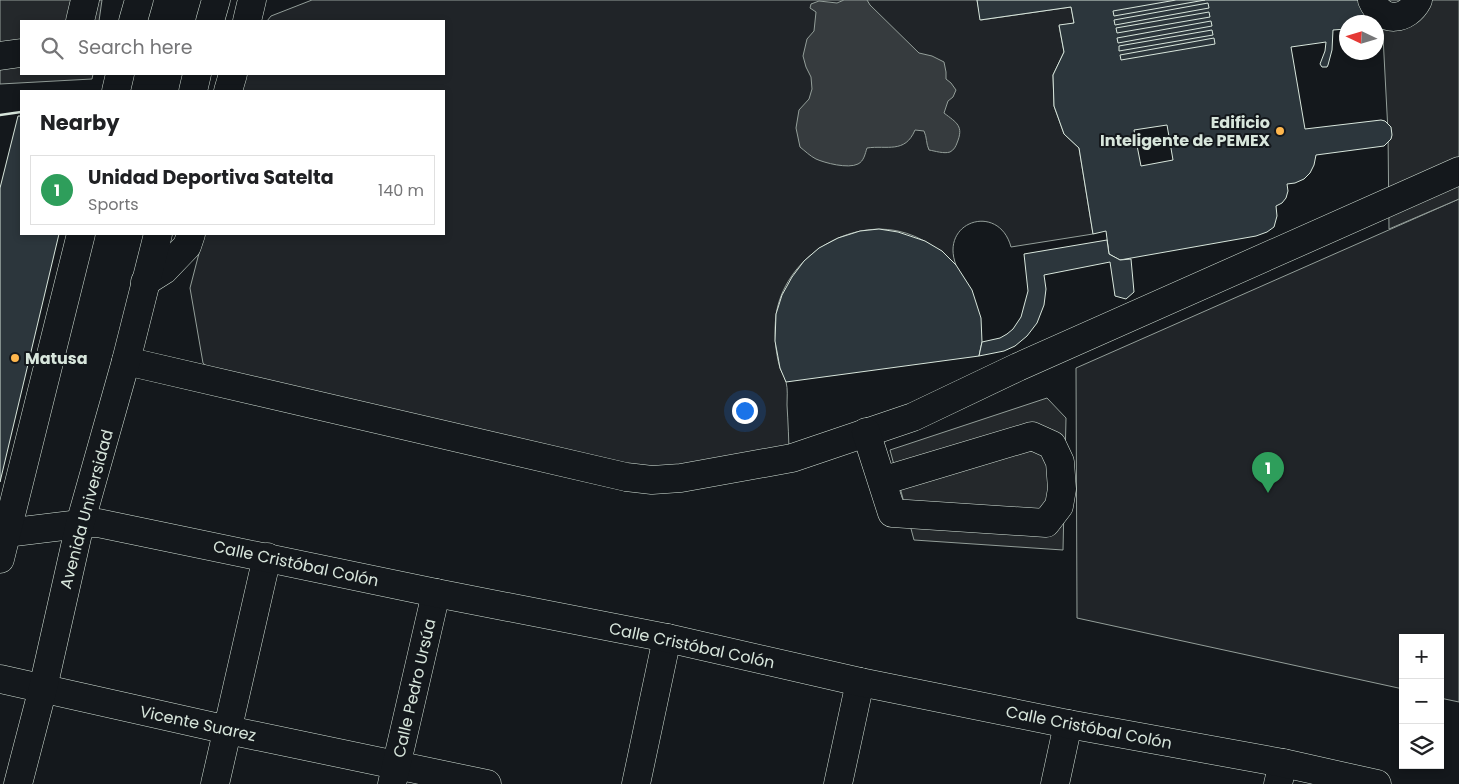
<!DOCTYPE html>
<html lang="en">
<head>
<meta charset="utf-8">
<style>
  :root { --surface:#fff; --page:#f6f6f6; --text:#202124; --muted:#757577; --line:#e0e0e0; --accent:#846436 }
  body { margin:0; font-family:Poppins,sans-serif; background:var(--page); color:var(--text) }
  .controls { position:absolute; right:15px; bottom:15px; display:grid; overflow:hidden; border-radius:0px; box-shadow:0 2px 8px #0003 }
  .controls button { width:45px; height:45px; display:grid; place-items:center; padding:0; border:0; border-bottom:1px solid var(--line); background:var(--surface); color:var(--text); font:25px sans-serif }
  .compass { position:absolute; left:1339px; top:15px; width:45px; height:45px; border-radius:50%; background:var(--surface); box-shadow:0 2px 8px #0003; rotate:274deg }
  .you { position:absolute; left:744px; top:410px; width:18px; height:18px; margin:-12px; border:4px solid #fff; border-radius:50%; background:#1a73e8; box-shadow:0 0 0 8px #1a73e833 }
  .badge { display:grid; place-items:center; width:32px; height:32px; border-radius:50%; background:var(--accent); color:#fff; font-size:16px; font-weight:700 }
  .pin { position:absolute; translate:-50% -41px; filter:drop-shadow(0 1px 2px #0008) }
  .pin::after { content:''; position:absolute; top:26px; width:18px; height:15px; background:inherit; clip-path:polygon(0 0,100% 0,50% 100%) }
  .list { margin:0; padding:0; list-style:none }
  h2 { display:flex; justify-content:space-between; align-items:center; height:65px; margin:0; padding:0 20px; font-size:21px }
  h2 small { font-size:16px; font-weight:400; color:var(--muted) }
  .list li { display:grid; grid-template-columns:32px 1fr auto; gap:15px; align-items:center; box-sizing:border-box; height:70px; margin:0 10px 10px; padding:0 10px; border:1px solid var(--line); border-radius:0px }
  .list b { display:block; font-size:19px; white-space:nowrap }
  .list p { margin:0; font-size:16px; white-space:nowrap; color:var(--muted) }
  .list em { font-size:16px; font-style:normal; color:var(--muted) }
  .icon { flex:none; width:28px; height:28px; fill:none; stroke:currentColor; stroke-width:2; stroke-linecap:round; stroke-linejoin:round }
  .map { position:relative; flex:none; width:1459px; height:784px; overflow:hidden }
  .search { position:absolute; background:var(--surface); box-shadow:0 2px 8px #0003; left:20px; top:20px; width:425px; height:55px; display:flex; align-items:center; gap:12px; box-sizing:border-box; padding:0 18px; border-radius:0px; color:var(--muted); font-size:19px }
  .panel { position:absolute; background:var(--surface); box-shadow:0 2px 8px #0003; left:20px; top:90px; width:425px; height:145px; border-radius:0px }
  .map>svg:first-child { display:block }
</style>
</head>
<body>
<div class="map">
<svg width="1459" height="784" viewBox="0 0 1459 784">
  <rect width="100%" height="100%" fill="#14181c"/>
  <g fill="#202428" stroke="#939e99">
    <path d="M312,0h665l4,20 90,-13 3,16 -15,3 5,26 -11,23 1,31 10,28 15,14 14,86 -82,13c-12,-45 -72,-26 -55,18 -17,-16 -35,-29 -58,-34 -54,-11 -114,29 -122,84 -2,17 -1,36 4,53 2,5 5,9 6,14 2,7 1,15 1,23 1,17 2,35 2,53l-104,18 -468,-100 -14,-13 -13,-75 14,-54h240v-143h-204l5,-17h199v-53h-177l4,-5z"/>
    <polygon points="1459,199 1459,702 1440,698 1440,638 1403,638 1403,689 1077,618 1076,368"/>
  </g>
  <g fill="#24282b" stroke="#939e99">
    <polygon points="0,0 102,0 99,21 21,21 21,74 93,74 92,79 0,84"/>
    <polygon points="1377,0 1459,0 1459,199 1389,229 1388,132 1382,17"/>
    <polygon points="1047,398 1066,418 1063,550 914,540 890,450"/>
  </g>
  <path fill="#363b3e" stroke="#939e99" d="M844,0h23l3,5 49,48 13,3 12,6 2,10v7l5,4 5,7 -3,7 -5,4 -4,12c13,10 20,13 13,30 -1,3 -3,7 -7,9 -6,2 -15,-1 -21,-2 -3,-6 -2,-13 -5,-19l-9,-1c-10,24 -28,15 -48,18 -2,6 -3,13 -9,16 -10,5 -33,-1 -42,-5 -6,-3 -11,-8 -16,-12l-4,-19 3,-18 10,-11 3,-10 -1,-12 -5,-10 -3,-11 4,-17 7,-8 2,-19 -6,-4 1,-4 8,-3 18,2z"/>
  <g fill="#2c363c" stroke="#d8e6dc" fill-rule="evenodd">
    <path d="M977,0h398v22h-29v7l-13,1 -1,20 -4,15 -1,2h-5l-2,-3 5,-13 1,-9 -35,5 14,82 76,-9 4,1 6,6 1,8 -1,4 -7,7 -68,9 -2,10 -4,8 -6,6 -9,4 -8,1 1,7 -2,7 -4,5 -6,3 1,10 -3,11 -7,5 -11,4 -136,24 -11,-6 -3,-23 -13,3 -14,-86 -15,-14 -10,-28 -1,-31 11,-23 -5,-27 15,-2 -3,-16 -91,13zM1167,125l6,35 -32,6 -7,-36z"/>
    <polygon points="1176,0 1205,0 1114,16 1113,11"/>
    <polygon points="1208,3 1209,8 1115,25 1114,20"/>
    <polygon points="1209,12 1210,17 1117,33 1116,28"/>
    <polygon points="1211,21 1212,26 1118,43 1117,38"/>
    <polygon points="1212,30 1213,35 1119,51 1119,46"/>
    <polygon points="1214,38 1215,44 1121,60 1120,55"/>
    <polygon points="18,116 21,116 21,234 59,234 0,482 0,188"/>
    <polygon points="879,229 898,232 925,241 942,251 956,265 972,290 981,318 982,342 979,356 786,382 780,368 775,341 776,314 782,295 792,277 804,261 819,248 838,238 860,231"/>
    <polygon points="1107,240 1109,254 1120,260 1131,259 1134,292 1126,299 1115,296 1110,262 1044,275 1046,289 1044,305 1037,323 1027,336 1015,346 1004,351 979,356 982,342 1000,338 1007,334 1013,329 1021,317 1028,291 1024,254"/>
  </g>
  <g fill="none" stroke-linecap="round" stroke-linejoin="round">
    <defs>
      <g id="minor">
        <path d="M1372,0c10,24 35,21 46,0"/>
        <polyline points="80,21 85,0"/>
        <polyline points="247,21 252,0"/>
        <polyline points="0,56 21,53"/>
        <polyline points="228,91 233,74"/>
        <polyline points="145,282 164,270 187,246 191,234"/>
        <polyline points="126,361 626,477 652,480 681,478 792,458 913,417 1018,367 1459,171"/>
        <polyline points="866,432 892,513 1046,523 1059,506 1062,489 1060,462 1052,445 1032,436 882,481"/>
        <polyline points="0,679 228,730 487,784"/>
        <polyline points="215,784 267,557"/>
        <polyline points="392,784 436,593"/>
        <polyline points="636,784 667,638"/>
        <polyline points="838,784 860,682"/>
        <polyline points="1055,784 1068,724"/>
        <polyline points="1278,784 1283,763"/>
      </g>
      <g id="major">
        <polyline points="133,21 139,0"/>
        <polyline points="210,21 216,0"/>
        <polyline points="116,91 120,74"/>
        <polyline points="193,91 197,74"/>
        <polyline points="6,533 80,524 98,523 436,593 667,638 860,682 1068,724 1283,763 1377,784"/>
        <polyline points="0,559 81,234"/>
        <polyline points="18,784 43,688 80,524 126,361 158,234"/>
      </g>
    </defs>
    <use href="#minor" stroke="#d8e6dc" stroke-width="29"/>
    <use href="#major" stroke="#d8e6dc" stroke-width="29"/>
    <use href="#minor" stroke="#14181c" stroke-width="28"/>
    <use href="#major" stroke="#14181c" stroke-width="28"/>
    <polyline stroke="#d8e6dc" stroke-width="2.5" points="0,115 21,112"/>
  </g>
  <g fill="#ffb74d" stroke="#14181c" stroke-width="2">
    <circle cx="1280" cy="131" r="5"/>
    <circle cx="15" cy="358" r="5"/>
  </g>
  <g text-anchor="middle" stroke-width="4" stroke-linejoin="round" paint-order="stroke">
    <g font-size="16" font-weight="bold" fill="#d8e6dc" stroke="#14181c" text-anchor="end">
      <text x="1270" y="128">Edificio<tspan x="1270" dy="18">Inteligente de PEMEX</tspan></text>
      <text x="25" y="364" text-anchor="start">Matusa</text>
    </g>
    <g font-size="16" fill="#d8e6dc" stroke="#14181c">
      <text transform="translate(86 509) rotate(-75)" y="6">Avenida Universidad</text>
      <text transform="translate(296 563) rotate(12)" y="6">Calle Cristóbal Colón</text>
      <text transform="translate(692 645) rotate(12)" y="6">Calle Cristóbal Colón</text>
      <text transform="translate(414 688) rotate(-77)" y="6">Calle Pedro Ursúa</text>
      <text transform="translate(198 723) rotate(12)" y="6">Vicente Suarez</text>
      <text transform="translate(1089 727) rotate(11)" y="6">Calle Cristóbal Colón</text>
    </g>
  </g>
</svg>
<div class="controls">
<button>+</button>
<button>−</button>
<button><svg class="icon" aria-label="layers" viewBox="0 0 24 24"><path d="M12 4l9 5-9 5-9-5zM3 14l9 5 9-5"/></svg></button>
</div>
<svg class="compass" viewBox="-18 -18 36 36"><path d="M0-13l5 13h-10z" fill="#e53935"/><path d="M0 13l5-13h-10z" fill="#757577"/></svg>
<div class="you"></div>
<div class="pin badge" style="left:1268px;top:493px;background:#2e9e5b">1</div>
<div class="search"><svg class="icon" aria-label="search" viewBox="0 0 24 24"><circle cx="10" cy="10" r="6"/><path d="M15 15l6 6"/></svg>Search here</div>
<section class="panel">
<h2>Nearby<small></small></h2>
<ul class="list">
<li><span class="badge" style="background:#2e9e5b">1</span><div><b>Unidad Deportiva Satelta</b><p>Sports</p></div><em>140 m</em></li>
</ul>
</section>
</div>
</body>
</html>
